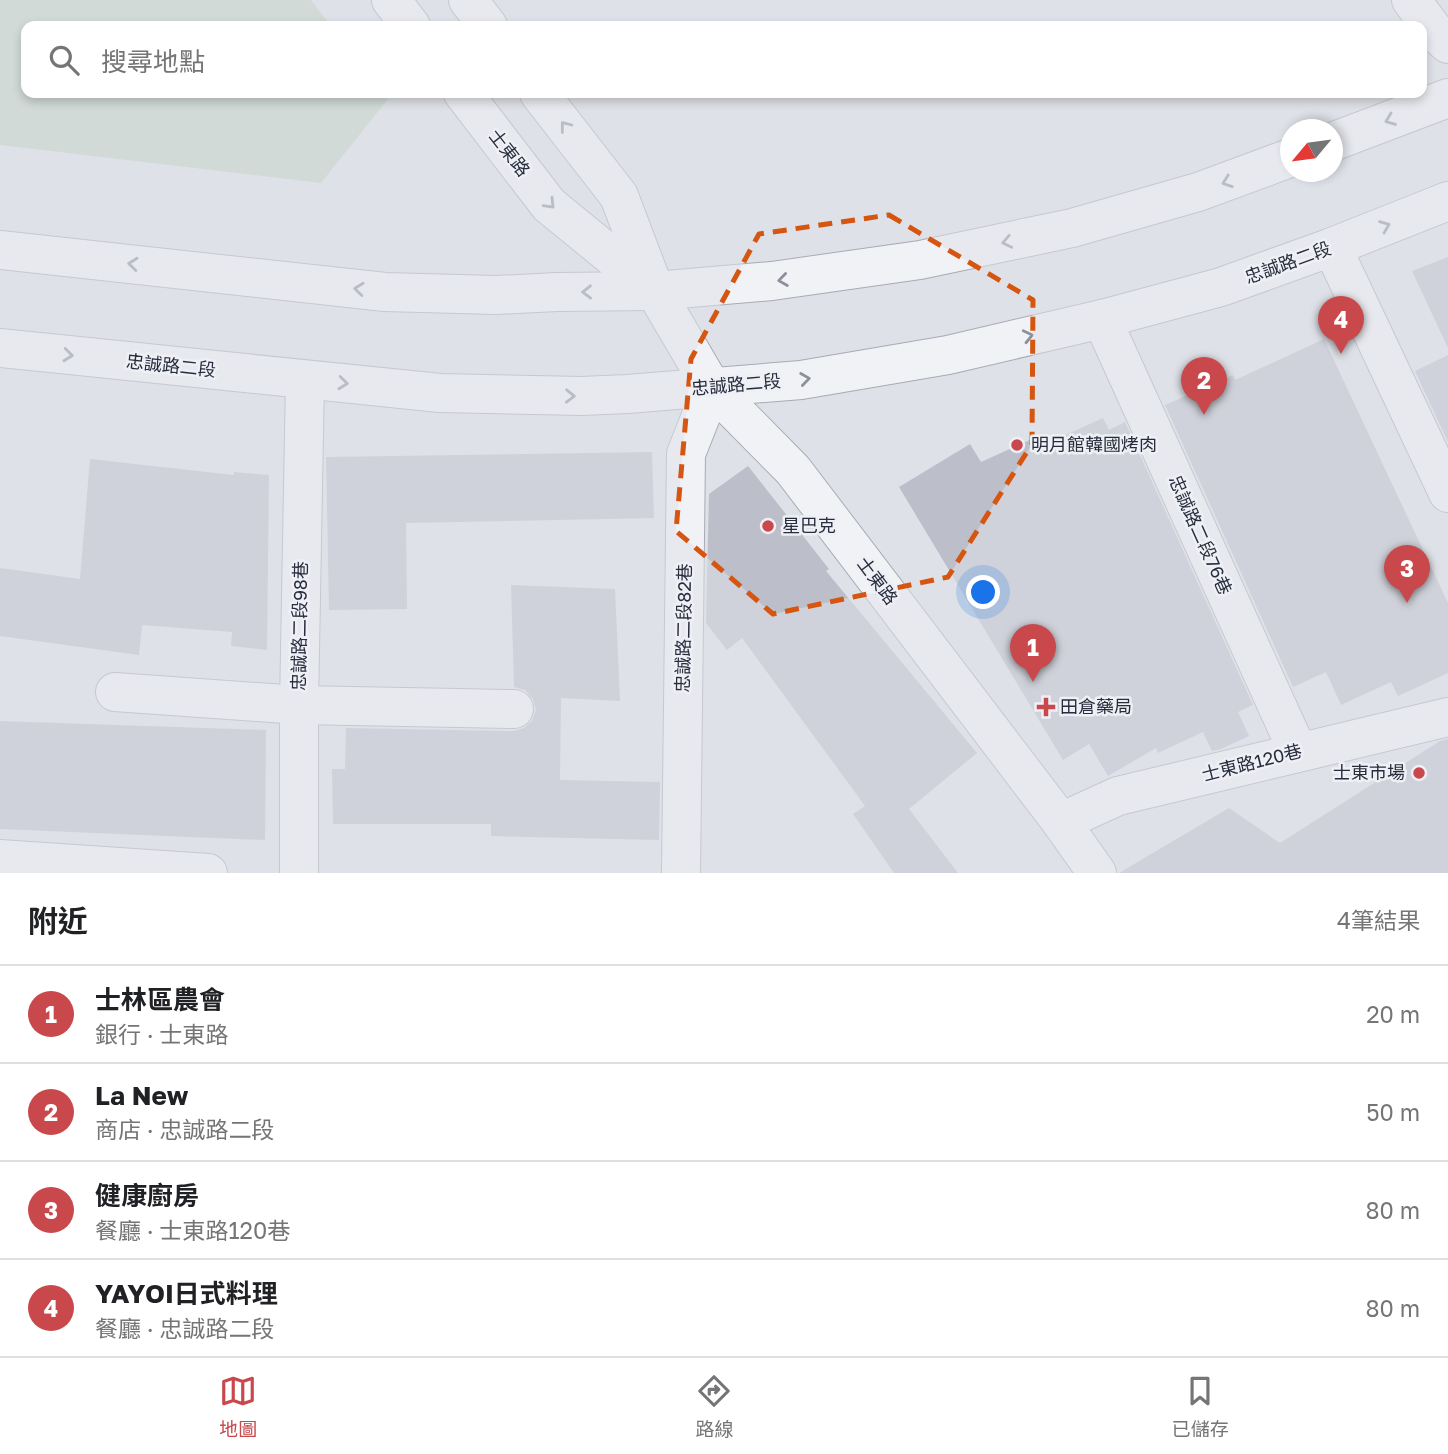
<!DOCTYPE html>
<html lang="zh-TW">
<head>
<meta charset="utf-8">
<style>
  :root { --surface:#fff; --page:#f2f2f2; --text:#202124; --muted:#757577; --line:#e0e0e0; --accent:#c8484b }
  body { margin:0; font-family:"Golos Text","Noto Sans TC",sans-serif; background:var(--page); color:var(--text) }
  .compass { position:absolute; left:1280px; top:119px; width:63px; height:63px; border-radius:50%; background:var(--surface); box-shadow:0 4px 10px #0003; rotate:241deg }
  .you { position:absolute; left:984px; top:593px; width:24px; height:24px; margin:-18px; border:5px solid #fff; border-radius:50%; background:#1a73e8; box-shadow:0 0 0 10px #1a73e833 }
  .badge { display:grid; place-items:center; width:46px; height:46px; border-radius:50%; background:var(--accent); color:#fff; font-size:23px; font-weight:700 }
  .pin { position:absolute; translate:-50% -58px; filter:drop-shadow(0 2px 4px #0008) }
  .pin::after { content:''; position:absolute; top:37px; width:24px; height:21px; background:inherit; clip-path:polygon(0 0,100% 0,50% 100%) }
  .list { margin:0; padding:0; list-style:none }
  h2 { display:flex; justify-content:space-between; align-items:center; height:91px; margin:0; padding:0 28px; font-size:30px }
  h2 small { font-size:23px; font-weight:400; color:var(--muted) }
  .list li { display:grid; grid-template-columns:46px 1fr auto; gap:21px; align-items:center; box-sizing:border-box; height:98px; padding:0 28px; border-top:2px solid var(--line) }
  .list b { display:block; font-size:26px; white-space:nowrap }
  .list p { margin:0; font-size:23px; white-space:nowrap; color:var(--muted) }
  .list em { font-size:23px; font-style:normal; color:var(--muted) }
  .icon { flex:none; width:38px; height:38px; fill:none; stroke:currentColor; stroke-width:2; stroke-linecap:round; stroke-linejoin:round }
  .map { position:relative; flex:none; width:1448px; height:873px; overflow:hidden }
  .search { position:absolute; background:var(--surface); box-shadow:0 4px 10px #0003; left:21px; right:21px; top:21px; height:77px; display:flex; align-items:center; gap:18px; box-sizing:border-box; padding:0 24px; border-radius:14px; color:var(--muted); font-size:26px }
  .sheet { height:483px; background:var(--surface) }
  nav { display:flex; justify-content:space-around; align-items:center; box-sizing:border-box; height:98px; border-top:2px solid var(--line); background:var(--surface); font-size:19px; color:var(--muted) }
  nav a { display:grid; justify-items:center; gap:4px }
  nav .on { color:var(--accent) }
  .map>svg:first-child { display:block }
</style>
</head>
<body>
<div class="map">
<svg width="1448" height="873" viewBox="0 0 1448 873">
  <rect width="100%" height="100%" fill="#dee1e7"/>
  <polygon fill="#c2d1c0" points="0,0 311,0 331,26 26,26 26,93 383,93 388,99 321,183 0,145"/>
  <g fill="#bcbfca">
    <polygon points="1448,257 1448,348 1412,271"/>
    <polygon points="1324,339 1448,603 1448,673 1398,696 1391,682 1341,705 1326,672 1293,687 1165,405 1233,375 1235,380"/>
    <polygon points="1448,355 1448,442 1415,371"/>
    <polygon points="1103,418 1109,430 1125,422 1253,705 1238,712 1249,736 1221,749 1212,751 1203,732 1158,753 1156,748 1108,776 1089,744 1063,760 899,487 970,444 981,462 1043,434 1048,443"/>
    <polygon points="652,452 654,518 406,523 407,609 329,610 326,457"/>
    <polygon points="90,459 234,475 234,472 269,475 267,650 231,646 232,632 142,625 139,655 0,636 0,568 80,579"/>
    <polygon points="748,466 829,569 826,571 977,753 909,809 958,873 894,873 853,814 865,806 742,638 727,650 706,623 709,494"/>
    <polygon points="511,585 615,589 620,701 561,698 560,780 660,782 659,840 491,836 491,824 333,824 332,769 345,769 346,728 514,731 524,728 532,721 536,710 533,699 525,690 514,687"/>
    <polygon points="0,721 266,730 265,840 0,829"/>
    <polygon points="1448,739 1448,873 1119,873 1229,808 1280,843 1440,741"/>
  </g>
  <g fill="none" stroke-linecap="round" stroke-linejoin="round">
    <defs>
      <g id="minor">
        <polyline points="391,0 411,26"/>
        <polyline points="468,0 488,26"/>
        <polyline points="1411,0 1436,33 1448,44"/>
        <polyline points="463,93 549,205 653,290"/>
        <polyline points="539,93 619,196 655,291 712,388 793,470 1061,822 1097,873"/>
        <polyline points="1332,142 1448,98"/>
        <polyline points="1332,247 1448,493"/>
        <polyline points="0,250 385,292 496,295 557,292 655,291 772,281 920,260 1072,228 1198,192 1290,158"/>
        <polyline points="1102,319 1298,752"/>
        <polyline points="0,348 440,393 582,396 627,394 801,380 948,355 1102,319 1221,287 1332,247 1448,201"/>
        <polyline points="115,692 299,705 514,709"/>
        <polyline points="1061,822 1118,796 1448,717"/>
        <polyline points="0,859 208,873"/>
        <polyline points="299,873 299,705 305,380"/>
        <polyline points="681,873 686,454 712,388"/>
      </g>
    </defs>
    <use href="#minor" stroke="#a7abb4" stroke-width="40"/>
    <use href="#minor" stroke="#f1f2f6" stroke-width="38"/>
  </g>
  <defs><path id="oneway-chevron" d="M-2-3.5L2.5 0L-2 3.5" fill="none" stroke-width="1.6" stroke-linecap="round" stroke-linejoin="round" transform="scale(1.75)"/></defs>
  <g stroke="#8c909a">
    <use href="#oneway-chevron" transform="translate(1390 120) rotate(159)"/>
    <use href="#oneway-chevron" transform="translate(565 126) rotate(-128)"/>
    <use href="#oneway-chevron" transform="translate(1227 182) rotate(160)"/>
    <use href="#oneway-chevron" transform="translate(550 204) rotate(46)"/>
    <use href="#oneway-chevron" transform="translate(1385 226) rotate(-22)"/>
    <use href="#oneway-chevron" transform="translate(1007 242) rotate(168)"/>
    <use href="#oneway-chevron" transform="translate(133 264) rotate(-174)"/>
    <use href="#oneway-chevron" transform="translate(783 280) rotate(172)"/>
    <use href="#oneway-chevron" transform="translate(359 289) rotate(-174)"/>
    <use href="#oneway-chevron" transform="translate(587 292) rotate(179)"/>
    <use href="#oneway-chevron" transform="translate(1028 336) rotate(-13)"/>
    <use href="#oneway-chevron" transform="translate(68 355) rotate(6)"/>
    <use href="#oneway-chevron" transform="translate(805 379) rotate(-8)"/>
    <use href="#oneway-chevron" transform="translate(343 383) rotate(6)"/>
    <use href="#oneway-chevron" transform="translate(570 396) rotate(1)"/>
  </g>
  <path d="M0 0H1448V873H0ZM889,215l144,85 -1,144 -84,133 -175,37 -97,-83 15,-172 68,-125z" fill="#dee1e7" fill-opacity=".55" fill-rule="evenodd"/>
  <path fill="none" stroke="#d55511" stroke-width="5" stroke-dasharray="14 9" stroke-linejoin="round" d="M889,215l144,85 -1,144 -84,133 -175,37 -97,-83 15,-172 68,-125z"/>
  <g fill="#c8484b" stroke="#eef0f5" stroke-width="2.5">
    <circle cx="1017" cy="445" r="7"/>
    <circle cx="768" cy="526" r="7"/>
    <path d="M1042.5 696.5h7v7h7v7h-7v7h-7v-7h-7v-7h7z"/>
    <circle cx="1419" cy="773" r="7"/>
  </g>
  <g text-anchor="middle" stroke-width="5" stroke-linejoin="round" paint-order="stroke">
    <g font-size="18" fill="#282d3d" stroke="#eef0f5">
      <text transform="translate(509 153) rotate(52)" y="6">士東路</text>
      <text transform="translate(1288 263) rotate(-20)" y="6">忠誠路二段</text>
      <text transform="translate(171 366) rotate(6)" y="6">忠誠路二段</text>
      <text transform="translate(736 385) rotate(-5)" y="6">忠誠路二段</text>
      <text transform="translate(1200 535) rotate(66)" y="6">忠誠路二段76巷</text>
      <text transform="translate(877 581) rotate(53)" y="6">士東路</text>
      <text transform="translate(300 626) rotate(-89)" y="6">忠誠路二段98巷</text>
      <text transform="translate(684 628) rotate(-89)" y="6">忠誠路二段82巷</text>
      <text transform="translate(1252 763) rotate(-14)" y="6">士東路120巷</text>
    </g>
    <g font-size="18" fill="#282d3d" stroke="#eef0f5" text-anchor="start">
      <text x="1031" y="451">明月館韓國烤肉</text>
      <text x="782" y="532">星巴克</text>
      <text x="1060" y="713">田倉藥局</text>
      <text x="1405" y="779" text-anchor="end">士東市場</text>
    </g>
  </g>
</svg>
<svg class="compass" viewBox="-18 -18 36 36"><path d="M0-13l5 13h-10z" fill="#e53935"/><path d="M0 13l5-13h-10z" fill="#757577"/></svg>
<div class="you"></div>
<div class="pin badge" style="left:1033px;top:682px">1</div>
<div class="pin badge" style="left:1204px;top:415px">2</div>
<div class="pin badge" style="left:1407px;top:603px">3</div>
<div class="pin badge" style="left:1341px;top:354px">4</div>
<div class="search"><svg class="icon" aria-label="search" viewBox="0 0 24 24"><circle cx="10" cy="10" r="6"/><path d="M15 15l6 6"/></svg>搜尋地點</div>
</div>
<section class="sheet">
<h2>附近<small>4筆結果</small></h2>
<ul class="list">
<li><span class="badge">1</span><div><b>士林區農會</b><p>銀行 · 士東路</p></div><em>20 m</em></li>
<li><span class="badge">2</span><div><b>La New</b><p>商店 · 忠誠路二段</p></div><em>50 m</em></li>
<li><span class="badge">3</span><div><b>健康廚房</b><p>餐廳 · 士東路120巷</p></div><em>80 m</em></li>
<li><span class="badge">4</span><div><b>YAYOI日式料理</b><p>餐廳 · 忠誠路二段</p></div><em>80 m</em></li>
</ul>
</section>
<nav>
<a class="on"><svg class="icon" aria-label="map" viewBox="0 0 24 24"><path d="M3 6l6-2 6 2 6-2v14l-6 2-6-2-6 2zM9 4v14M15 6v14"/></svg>地圖</a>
<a><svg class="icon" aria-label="directions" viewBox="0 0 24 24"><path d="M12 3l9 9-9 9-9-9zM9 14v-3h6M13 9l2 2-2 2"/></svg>路線</a>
<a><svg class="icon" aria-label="saved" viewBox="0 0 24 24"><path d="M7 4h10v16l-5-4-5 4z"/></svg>已儲存</a>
</nav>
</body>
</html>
